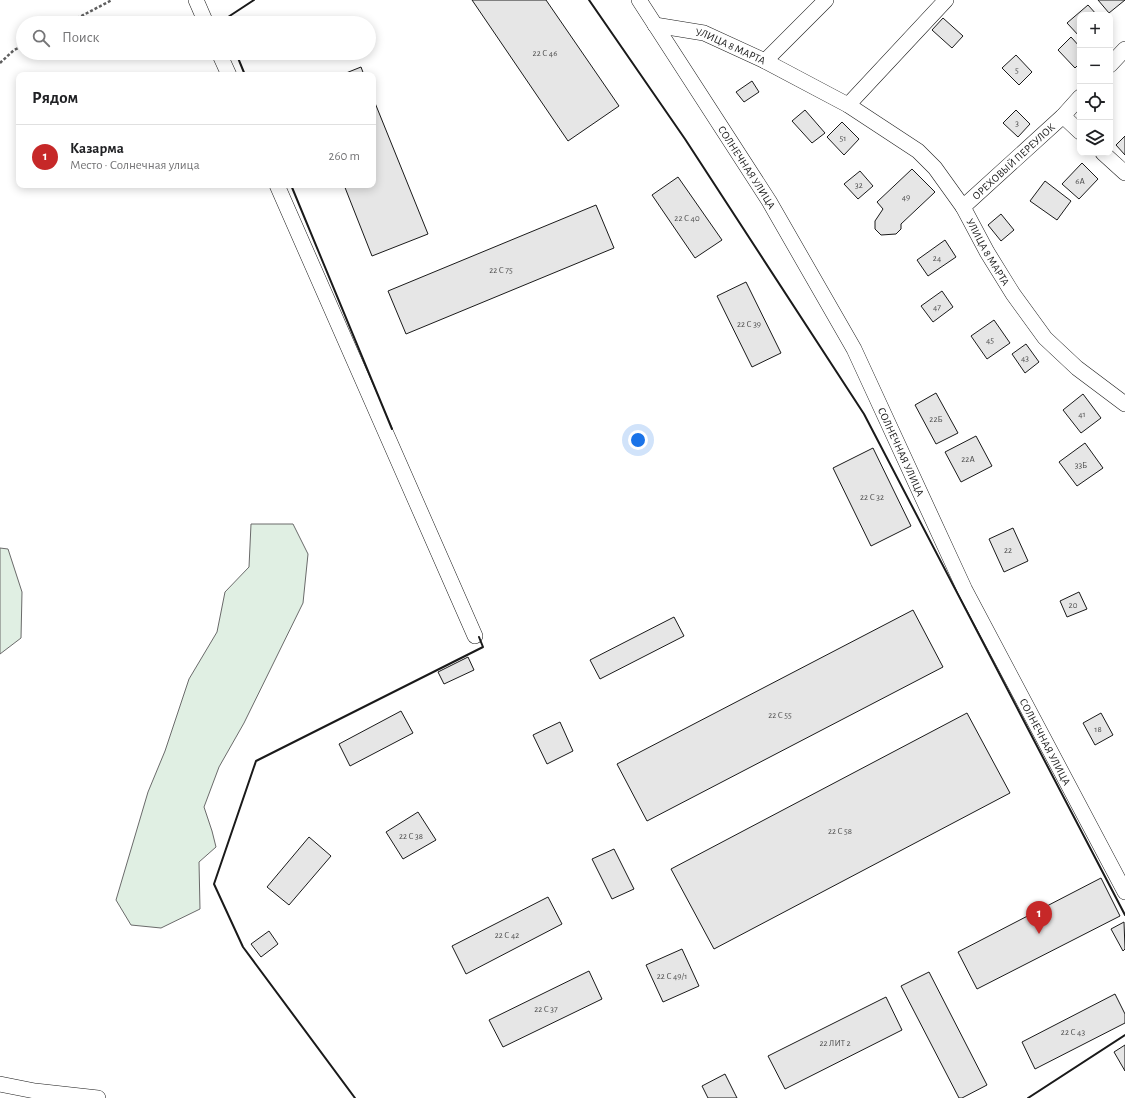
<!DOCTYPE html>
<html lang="ru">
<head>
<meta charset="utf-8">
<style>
  :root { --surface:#fff; --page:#f2f2f2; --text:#202124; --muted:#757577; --line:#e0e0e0; --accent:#c62828 }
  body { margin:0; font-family:"Alegreya Sans",sans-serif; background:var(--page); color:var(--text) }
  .controls { position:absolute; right:12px; top:12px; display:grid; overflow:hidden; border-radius:8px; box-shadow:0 2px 10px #0003 }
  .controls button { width:36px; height:36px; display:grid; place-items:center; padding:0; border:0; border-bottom:1px solid var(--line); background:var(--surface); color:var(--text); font:20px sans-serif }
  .you { position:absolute; left:638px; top:440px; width:14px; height:14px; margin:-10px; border:3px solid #fff; border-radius:50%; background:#1a73e8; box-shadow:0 0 0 6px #1a73e833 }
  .badge { display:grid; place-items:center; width:26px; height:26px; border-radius:50%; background:var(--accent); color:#fff; font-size:13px; font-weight:700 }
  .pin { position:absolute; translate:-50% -33px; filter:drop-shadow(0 1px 2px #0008) }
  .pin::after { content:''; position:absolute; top:21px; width:14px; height:12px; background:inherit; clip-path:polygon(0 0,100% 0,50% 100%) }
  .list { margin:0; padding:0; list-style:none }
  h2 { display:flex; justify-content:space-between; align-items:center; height:52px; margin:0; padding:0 16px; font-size:17px }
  h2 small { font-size:13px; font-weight:400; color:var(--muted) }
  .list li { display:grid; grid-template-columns:26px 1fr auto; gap:12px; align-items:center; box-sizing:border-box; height:64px; padding:0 16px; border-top:1px solid var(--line) }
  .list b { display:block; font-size:15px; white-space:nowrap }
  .list p { margin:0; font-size:13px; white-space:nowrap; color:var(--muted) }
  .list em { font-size:13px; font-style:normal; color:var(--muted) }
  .icon { flex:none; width:22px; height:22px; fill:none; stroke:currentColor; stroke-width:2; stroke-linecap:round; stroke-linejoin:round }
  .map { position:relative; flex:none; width:1125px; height:1098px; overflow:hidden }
  .search { position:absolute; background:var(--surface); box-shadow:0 2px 10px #0003; left:16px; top:16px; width:360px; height:44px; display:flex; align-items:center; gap:10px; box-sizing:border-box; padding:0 14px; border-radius:22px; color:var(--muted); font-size:15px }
  .panel { position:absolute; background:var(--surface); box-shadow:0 2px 10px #0003; left:16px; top:72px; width:360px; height:116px; border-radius:8px }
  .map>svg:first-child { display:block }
</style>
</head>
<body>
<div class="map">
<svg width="1125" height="1098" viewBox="0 0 1125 1098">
  <rect width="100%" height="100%" fill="#fff"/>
  <g fill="#e0efe3" stroke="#6a6a6a">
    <polygon points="251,524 293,524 308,554 303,603 244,723 219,767 204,807 212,831 216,847 199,862 200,909 161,928 131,925 116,900 148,792 165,751 189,679 217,632 225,592 249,567"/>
    <polygon points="0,548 8,549 22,592 21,638 0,654"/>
  </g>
  <g fill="#e6e6e6" stroke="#1a1a1a">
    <polygon points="472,0 546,0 619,106 568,141"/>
    <polygon points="1098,0 1125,0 1109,13"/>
    <polygon points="1088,5 1097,15 1080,15 1080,37 1067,23"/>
    <polygon points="943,18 963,36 952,48 932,30"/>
    <polygon points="1071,37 1080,47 1080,63 1075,68 1058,50"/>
    <polygon points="1016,55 1032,72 1019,85 1002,68"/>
    <polygon points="361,67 364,75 341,75"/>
    <polygon points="752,81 759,92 744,102 736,92"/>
    <polygon points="373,98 428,234 372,256 344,185 373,185"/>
    <polygon points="805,110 825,133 812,143 792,121"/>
    <polygon points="1016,110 1030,124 1018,137 1003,123"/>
    <polygon points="842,122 859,139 844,155 827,137"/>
    <polygon points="1125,136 1125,155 1116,145"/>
    <polygon points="1082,163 1098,179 1079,199 1062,184"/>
    <polygon points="912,169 935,192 901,224 901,229 896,234 881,235 875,229 875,221 883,209 877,202"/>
    <polygon points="860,171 873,186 858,199 844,184"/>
    <polygon points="678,177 722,240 695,258 652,195"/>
    <polygon points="1045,181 1071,201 1057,220 1030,201"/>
    <polygon points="596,205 614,248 406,334 388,291"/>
    <polygon points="1001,214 1014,230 1001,241 988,225"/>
    <polygon points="945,240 956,257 928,276 917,260"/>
    <polygon points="746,282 781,353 752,367 717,296"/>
    <polygon points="942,291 953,307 933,322 921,306"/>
    <polygon points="994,320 1010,343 987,359 971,336"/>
    <polygon points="1026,344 1039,362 1025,373 1012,354"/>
    <polygon points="936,393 958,433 936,444 915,405"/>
    <polygon points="1083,394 1101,418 1081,433 1063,410"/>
    <polygon points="976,436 992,466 961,482 945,452"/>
    <polygon points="1085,443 1103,468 1077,486 1059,462"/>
    <polygon points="873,448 911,526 871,546 833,468"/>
    <polygon points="1013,528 1028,561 1004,572 989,539"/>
    <polygon points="1079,592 1087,609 1067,617 1060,601"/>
    <polygon points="913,610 943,667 647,821 617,764"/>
    <polygon points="674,617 684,636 600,679 590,660"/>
    <polygon points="468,657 474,670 444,684 438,672"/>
    <polygon points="401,711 413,733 350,766 339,744"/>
    <polygon points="967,713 1010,793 714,949 671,869"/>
    <polygon points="1101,713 1113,735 1095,745 1083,723"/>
    <polygon points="560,722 573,751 547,764 533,735"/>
    <polygon points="418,812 436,840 403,859 386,832"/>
    <polygon points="309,837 331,856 289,905 267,887"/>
    <polygon points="614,849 634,889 612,899 592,859"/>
    <polygon points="1101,878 1120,916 977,989 958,952"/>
    <polygon points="548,897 562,924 466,974 452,946"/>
    <polygon points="1124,922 1125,949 1123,951 1111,929"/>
    <polygon points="269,931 278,944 261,957 251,944"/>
    <polygon points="682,949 699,986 663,1002 646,965"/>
    <polygon points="589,971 602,999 503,1047 489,1020"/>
    <polygon points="929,972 987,1085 962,1098 959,1098 901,986"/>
    <polygon points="1115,994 1125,1014 1125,1023 1035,1069 1022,1042"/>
    <polygon points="886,997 902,1030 785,1089 768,1056"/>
    <polygon points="1125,1045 1125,1071 1114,1052"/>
    <polygon points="725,1074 737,1098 708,1098 702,1086"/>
  </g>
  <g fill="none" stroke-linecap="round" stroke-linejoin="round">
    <defs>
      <g id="street">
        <polyline points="196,0 206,23"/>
        <path id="s1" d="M639,0l130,201 85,148 111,241 160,302"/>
        <path id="s2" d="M655,25l49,8 61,28 83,44 70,46 17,17 28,39 24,45 26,42 32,44 32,30 48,36"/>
        <polyline points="219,53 229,75"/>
        <polyline points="765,61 826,0"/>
        <polyline points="1110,65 1125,49"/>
        <polyline points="848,105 946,0"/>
        <polyline points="1063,116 1080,132"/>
        <polyline points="1103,153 1125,173"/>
        <polyline points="277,185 475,636"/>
        <path id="s3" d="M963,207l100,-91 17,-19"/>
        <polyline points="0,1084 35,1091 98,1098"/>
      </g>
    </defs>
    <use href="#street" stroke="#1a1a1a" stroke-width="16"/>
    <g stroke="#5f5f5f" stroke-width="2.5" stroke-dasharray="3 2" stroke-linecap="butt">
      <polyline points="68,23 112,0"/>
      <polyline points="0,63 14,50 23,46"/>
    </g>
    <use href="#street" stroke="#fff" stroke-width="15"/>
    <g stroke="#1a1a1a" stroke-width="2">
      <polyline points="589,0 685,139 864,414 1125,915"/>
      <polyline points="223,23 222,21 254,0"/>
      <polyline points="236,53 245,75"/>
      <polyline points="291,185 392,429"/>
      <polyline points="355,1098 243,947 214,884 256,761 483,647 479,637"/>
      <polyline points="1028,1098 1125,1035"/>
    </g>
  </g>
  <g text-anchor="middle" stroke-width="3" stroke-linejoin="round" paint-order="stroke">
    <g font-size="9" fill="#4d4d4d">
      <text x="545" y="56">22 С 46</text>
      <text x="1017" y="73">5</text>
      <text x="1017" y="126">3</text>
      <text x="843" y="141">51</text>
      <text x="1080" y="184">6А</text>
      <text x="859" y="188">32</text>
      <text x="906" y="200">49</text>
      <text x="687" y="221">22 С 40</text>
      <text x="937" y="261">24</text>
      <text x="501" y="273">22 С 75</text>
      <text x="937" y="310">47</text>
      <text x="749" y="327">22 С 39</text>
      <text x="990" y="343">45</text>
      <text x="1025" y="361">43</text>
      <text x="1082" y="417">41</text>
      <text x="936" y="422">22Б</text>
      <text x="968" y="462">22А</text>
      <text x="1081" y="468">33Б</text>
      <text x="872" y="500">22 С 32</text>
      <text x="1008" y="553">22</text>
      <text x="1073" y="608">20</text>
      <text x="780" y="718">22 С 55</text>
      <text x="1098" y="732">18</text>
      <text x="840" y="834">22 С 58</text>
      <text x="411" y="839">22 С 38</text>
      <text x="507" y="938">22 С 42</text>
      <text x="672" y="979">22 С 49/1</text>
      <text x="546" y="1012">22 С 37</text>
      <text x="1073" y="1035">22 С 43</text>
      <text x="835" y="1046">22 ЛИТ 2</text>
    </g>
    <g font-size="11" fill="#1a1a1a" stroke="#fff">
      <text dy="4" stroke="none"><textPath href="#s2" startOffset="79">УЛИЦА 8 МАРТА</textPath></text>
      <text dy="4" stroke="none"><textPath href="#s3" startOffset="68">ОРЕХОВЫЙ ПЕРЕУЛОК</textPath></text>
      <text dy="4" stroke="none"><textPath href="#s1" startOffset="199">СОЛНЕЧНАЯ УЛИЦА</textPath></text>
      <text dy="4" stroke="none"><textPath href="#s2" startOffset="418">УЛИЦА 8 МАРТА</textPath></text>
      <text dy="4" stroke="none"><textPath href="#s1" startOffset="523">СОЛНЕЧНАЯ УЛИЦА</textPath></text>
      <text dy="4" stroke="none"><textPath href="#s1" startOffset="847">СОЛНЕЧНАЯ УЛИЦА</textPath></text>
    </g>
  </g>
</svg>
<div class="controls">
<button>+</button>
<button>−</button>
<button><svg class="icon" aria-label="locate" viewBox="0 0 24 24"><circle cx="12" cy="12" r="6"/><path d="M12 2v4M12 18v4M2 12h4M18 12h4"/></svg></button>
<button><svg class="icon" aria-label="layers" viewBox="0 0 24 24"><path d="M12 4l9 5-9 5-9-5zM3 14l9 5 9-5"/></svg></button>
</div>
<div class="you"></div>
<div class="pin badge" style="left:1039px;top:934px">1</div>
<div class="search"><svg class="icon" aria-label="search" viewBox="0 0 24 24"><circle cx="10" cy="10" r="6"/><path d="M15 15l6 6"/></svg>Поиск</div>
<section class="panel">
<h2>Рядом<small></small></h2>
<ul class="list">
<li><span class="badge">1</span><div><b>Казарма</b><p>Место · Солнечная улица</p></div><em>260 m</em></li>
</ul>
</section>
</div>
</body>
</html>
